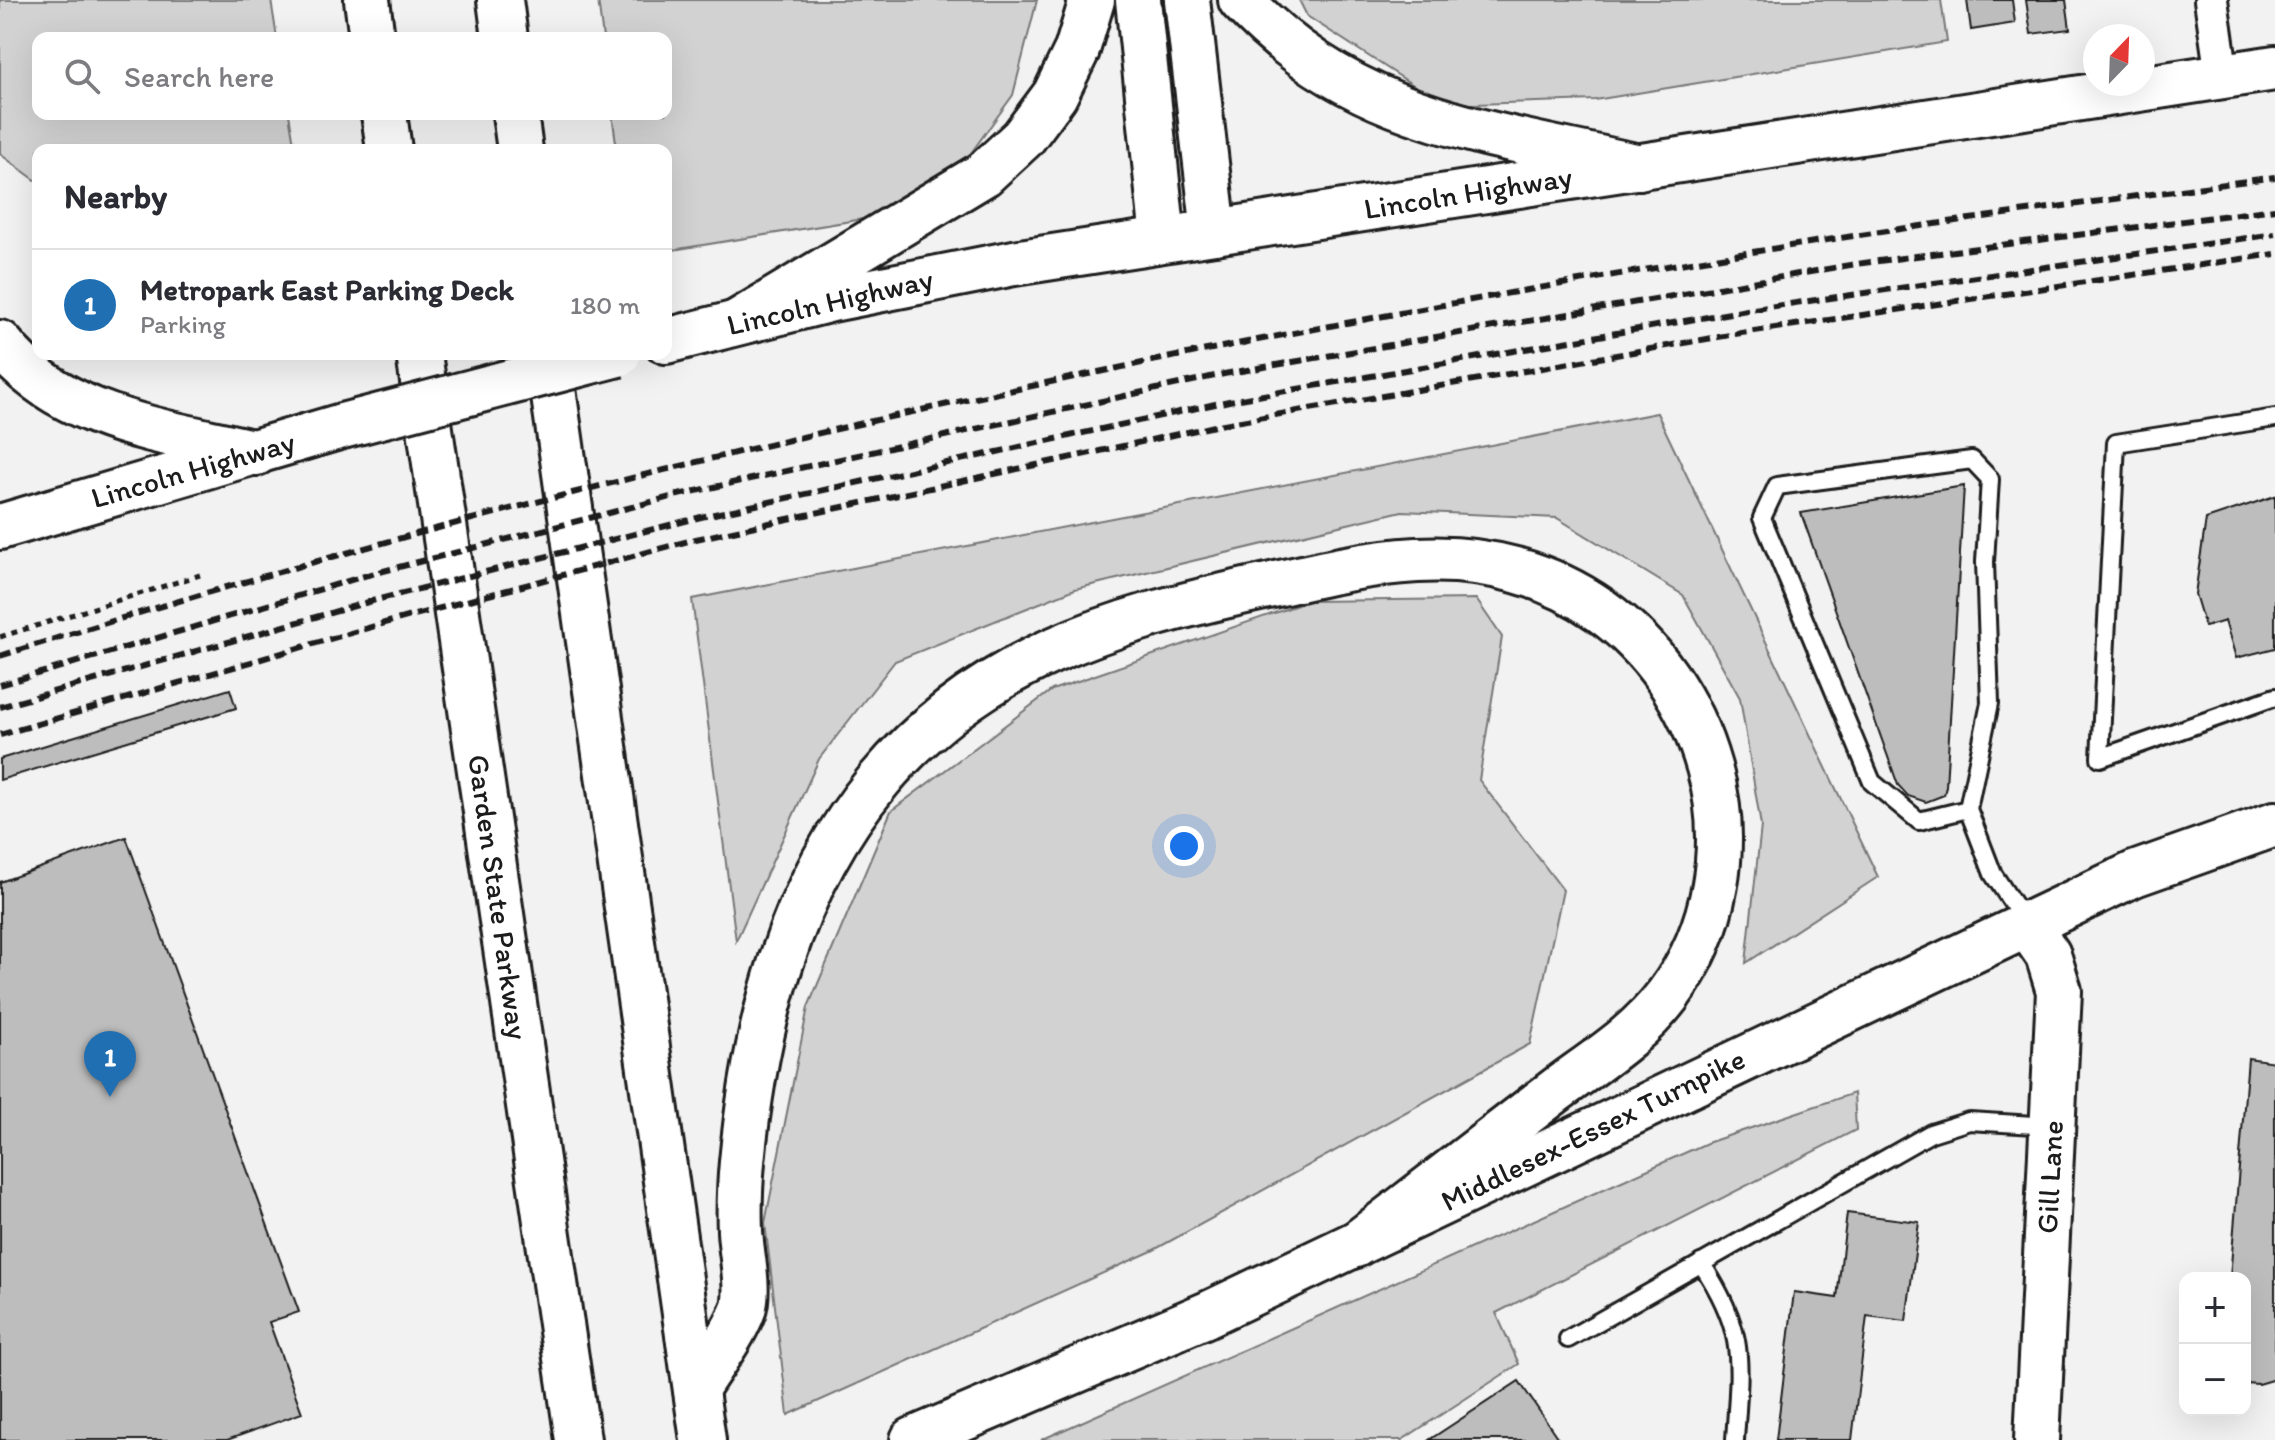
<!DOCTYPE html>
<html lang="en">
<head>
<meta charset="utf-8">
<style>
  :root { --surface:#fff; --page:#f7f7f7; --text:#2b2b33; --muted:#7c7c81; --line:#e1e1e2; --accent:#1f6fb2 }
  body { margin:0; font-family:Itim,sans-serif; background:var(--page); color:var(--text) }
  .controls { position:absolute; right:24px; bottom:24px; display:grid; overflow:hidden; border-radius:16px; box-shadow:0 8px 32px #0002 }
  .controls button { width:72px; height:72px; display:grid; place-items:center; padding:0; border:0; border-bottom:2px solid var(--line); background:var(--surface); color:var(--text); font:40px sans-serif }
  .compass { position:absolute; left:2083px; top:24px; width:72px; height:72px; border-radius:50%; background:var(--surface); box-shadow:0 8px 32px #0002; rotate:23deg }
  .you { position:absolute; left:1184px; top:846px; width:28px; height:28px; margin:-20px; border:6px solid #fff; border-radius:50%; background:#1a73e8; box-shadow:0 0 0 12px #1a73e833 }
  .badge { display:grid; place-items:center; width:52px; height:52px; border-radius:50%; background:var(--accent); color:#fff; font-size:26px; font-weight:700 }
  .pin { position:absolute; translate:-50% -66px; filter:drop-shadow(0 2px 4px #0008) }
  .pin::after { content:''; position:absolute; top:42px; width:28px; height:24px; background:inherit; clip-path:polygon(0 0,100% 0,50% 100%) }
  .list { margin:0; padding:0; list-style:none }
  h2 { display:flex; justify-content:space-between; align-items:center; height:104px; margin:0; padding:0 32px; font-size:34px }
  h2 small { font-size:26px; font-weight:400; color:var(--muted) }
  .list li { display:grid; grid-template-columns:52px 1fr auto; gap:24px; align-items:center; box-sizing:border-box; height:112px; padding:0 32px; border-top:2px solid var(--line) }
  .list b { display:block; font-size:30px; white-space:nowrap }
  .list p { margin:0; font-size:26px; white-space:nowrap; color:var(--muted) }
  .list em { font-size:26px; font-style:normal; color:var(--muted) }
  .icon { flex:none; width:44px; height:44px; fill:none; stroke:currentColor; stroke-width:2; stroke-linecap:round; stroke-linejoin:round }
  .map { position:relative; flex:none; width:2275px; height:1440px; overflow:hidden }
  .search { position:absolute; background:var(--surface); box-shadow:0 8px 32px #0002; left:32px; top:32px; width:640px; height:88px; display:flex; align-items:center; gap:20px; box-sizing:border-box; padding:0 28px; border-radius:16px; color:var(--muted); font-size:30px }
  .panel { position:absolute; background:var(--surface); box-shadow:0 8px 32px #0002; left:32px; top:144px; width:640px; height:216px; border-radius:16px }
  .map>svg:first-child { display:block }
</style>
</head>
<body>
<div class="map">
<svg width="2275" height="1440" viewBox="0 0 2275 1440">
  <rect width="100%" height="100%" fill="#f2f2f2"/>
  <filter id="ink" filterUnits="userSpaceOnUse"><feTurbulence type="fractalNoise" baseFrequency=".0125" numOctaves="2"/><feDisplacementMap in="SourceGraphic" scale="16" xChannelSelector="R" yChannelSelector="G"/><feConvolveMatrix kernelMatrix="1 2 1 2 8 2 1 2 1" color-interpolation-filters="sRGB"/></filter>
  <g filter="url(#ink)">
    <g fill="#d2d2d2" stroke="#777" stroke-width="2">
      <polygon points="0,0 271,0 277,38 38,38 38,114 289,114 295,150 38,150 38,182 0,154"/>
      <polygon points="598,0 1037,0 1013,95 931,208 666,251 666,150 617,150 612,114 666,114 666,38 603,38"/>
      <polygon points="1299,0 1941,0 1947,42 1595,100 1444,105 1307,16"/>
      <polygon points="1657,413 1878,877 1746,963 1761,826 1740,698 1683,595 1557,518 1402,511 1075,589 895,661 819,759 736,941 692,599"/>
      <polygon points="1476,599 1502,637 1479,780 1563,890 1530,1044 1152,1251 788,1415 765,1223 808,1007 891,811 1052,690 1309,601"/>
      <polygon points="1854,1093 1856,1130 1496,1313 1519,1364 1402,1440 1041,1440 1707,1143"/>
    </g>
    <g fill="#bdbdbd" stroke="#1c1c1c" stroke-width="2">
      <polygon points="1967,0 2012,0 2015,23 1971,30"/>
      <polygon points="2026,0 2066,0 2070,29 2031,34"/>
      <polygon points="1964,486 1946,786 1944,795 1926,802 1908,796 1898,785 1801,513"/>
      <polygon points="2275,496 2275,648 2236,658 2225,621 2205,627 2195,594 2206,519"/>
      <polygon points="230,689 236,708 0,780 0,759"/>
      <polygon points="126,837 299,1312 269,1322 302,1413 227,1440 0,1440 0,882"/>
      <polygon points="2248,1058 2275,1062 2275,1379 2258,1384 2245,1383 2245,1278 2230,1278"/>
      <polygon points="1847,1213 1919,1222 1906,1321 1867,1316 1852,1440 1776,1440 1794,1292 1837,1298"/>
      <polygon points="1519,1381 1559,1440 1429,1440"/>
    </g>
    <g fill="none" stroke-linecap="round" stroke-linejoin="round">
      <defs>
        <g id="lane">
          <polyline points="2275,418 2116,443 2100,758 2275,697"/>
          <polyline points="1968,809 1919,821 1872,782 1762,518 1777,486 1972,460 1990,479 1985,562 1990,703 1968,809 1993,874 2025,922"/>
          <path d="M1701,1263c46,69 39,98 34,177"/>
          <polyline points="1568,1339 1931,1133 1969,1121 2051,1126"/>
        </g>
        <polyline id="street" points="2211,0 2222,76"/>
        <g id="secondary">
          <polyline points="666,341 832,299 1014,263 2275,68"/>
          <polyline points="0,527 342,426"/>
          <polyline points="2026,923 2048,955 2059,991 2037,1440"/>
          <polyline points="913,1440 1206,1315 2134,874 2275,824"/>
        </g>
        <g id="highway">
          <polyline points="367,0 372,38"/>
          <polyline points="500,0 505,38"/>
          <polyline points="1138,0 1163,239"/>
          <polyline points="1187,0 1214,232"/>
          <path d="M1241,0c110,120 247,132 398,167"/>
          <polyline points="384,114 389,150"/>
          <polyline points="515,114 520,150"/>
          <polyline points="738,322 984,174 1023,138 1055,95 1077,50 1092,0"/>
          <path d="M0,343c61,78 165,88 256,110"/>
          <polyline points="419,354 578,1440"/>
          <polyline points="548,354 703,1440"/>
          <path d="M696,1389c15,-25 37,-52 47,-79 7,-21 -2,-57 -3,-79 -1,-23 0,-47 2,-69 13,-136 47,-275 137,-382 100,-120 233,-160 380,-192 52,-12 104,-25 158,-28 139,-8 254,73 292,207 22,77 7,164 -41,228 -31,41 -73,66 -113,96 -66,51 -133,102 -200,154"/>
        </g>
      </defs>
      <use href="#lane" stroke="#1c1c1c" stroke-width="22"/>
      <use href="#street" stroke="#1c1c1c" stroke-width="38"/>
      <use href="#secondary" stroke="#1c1c1c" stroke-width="50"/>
      <use href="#highway" stroke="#1c1c1c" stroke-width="50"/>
      <polyline stroke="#1c1c1c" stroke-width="5" stroke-dasharray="6 6" stroke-linecap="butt" points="0,637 200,575"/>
      <use href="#lane" stroke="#fff" stroke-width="16"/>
      <use href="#street" stroke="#fff" stroke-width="32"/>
      <use href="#secondary" stroke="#fff" stroke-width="44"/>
      <use href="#highway" stroke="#fff" stroke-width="44"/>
      <g stroke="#1c1c1c" stroke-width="6" stroke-dasharray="12 6" stroke-linecap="butt">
        <path d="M0,656c576,-183 1169,-310 1765,-406 170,-28 340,-49 510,-73"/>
        <polyline points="0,685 368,575 678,495 1224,374 1856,264 2275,209"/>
        <polyline points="0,707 372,601 701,517 1229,401 1747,310 2275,234"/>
        <polyline points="0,735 385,623 696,539 1224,424 1741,333 2275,254"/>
      </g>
      <defs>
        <polyline id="secondary-bridge" points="342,426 618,354"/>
      </defs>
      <use href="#secondary-bridge" stroke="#1c1c1c" stroke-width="50" stroke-linecap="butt"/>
      <use href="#secondary-bridge" stroke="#fff" stroke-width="44"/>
    </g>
  </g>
  <g text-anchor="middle" stroke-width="6" stroke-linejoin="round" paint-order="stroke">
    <g font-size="30" fill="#1c1c1c" stroke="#fff">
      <text transform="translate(1468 193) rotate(-9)" y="10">Lincoln Highway</text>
      <text transform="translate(830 302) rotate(-13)" y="10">Lincoln Highway</text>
      <text transform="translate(193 470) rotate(-16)" y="10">Lincoln Highway</text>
      <text transform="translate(498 897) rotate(82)" y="10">Garden State Parkway</text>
      <text transform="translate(1593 1130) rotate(-26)" y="10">Middlesex-Essex Turnpike</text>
      <text transform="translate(2050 1177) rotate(-87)" y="10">Gill Lane</text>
    </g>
  </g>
</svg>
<div class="controls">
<button>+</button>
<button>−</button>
</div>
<svg class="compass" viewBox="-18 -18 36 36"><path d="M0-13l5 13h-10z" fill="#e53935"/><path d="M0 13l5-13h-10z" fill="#7c7c81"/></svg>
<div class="you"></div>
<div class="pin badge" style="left:110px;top:1097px">1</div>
<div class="search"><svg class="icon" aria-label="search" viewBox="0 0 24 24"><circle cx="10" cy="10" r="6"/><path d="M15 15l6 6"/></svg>Search here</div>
<section class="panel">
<h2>Nearby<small></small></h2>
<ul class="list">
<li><span class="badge">1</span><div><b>Metropark East Parking Deck</b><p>Parking</p></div><em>180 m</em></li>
</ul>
</section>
</div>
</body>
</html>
